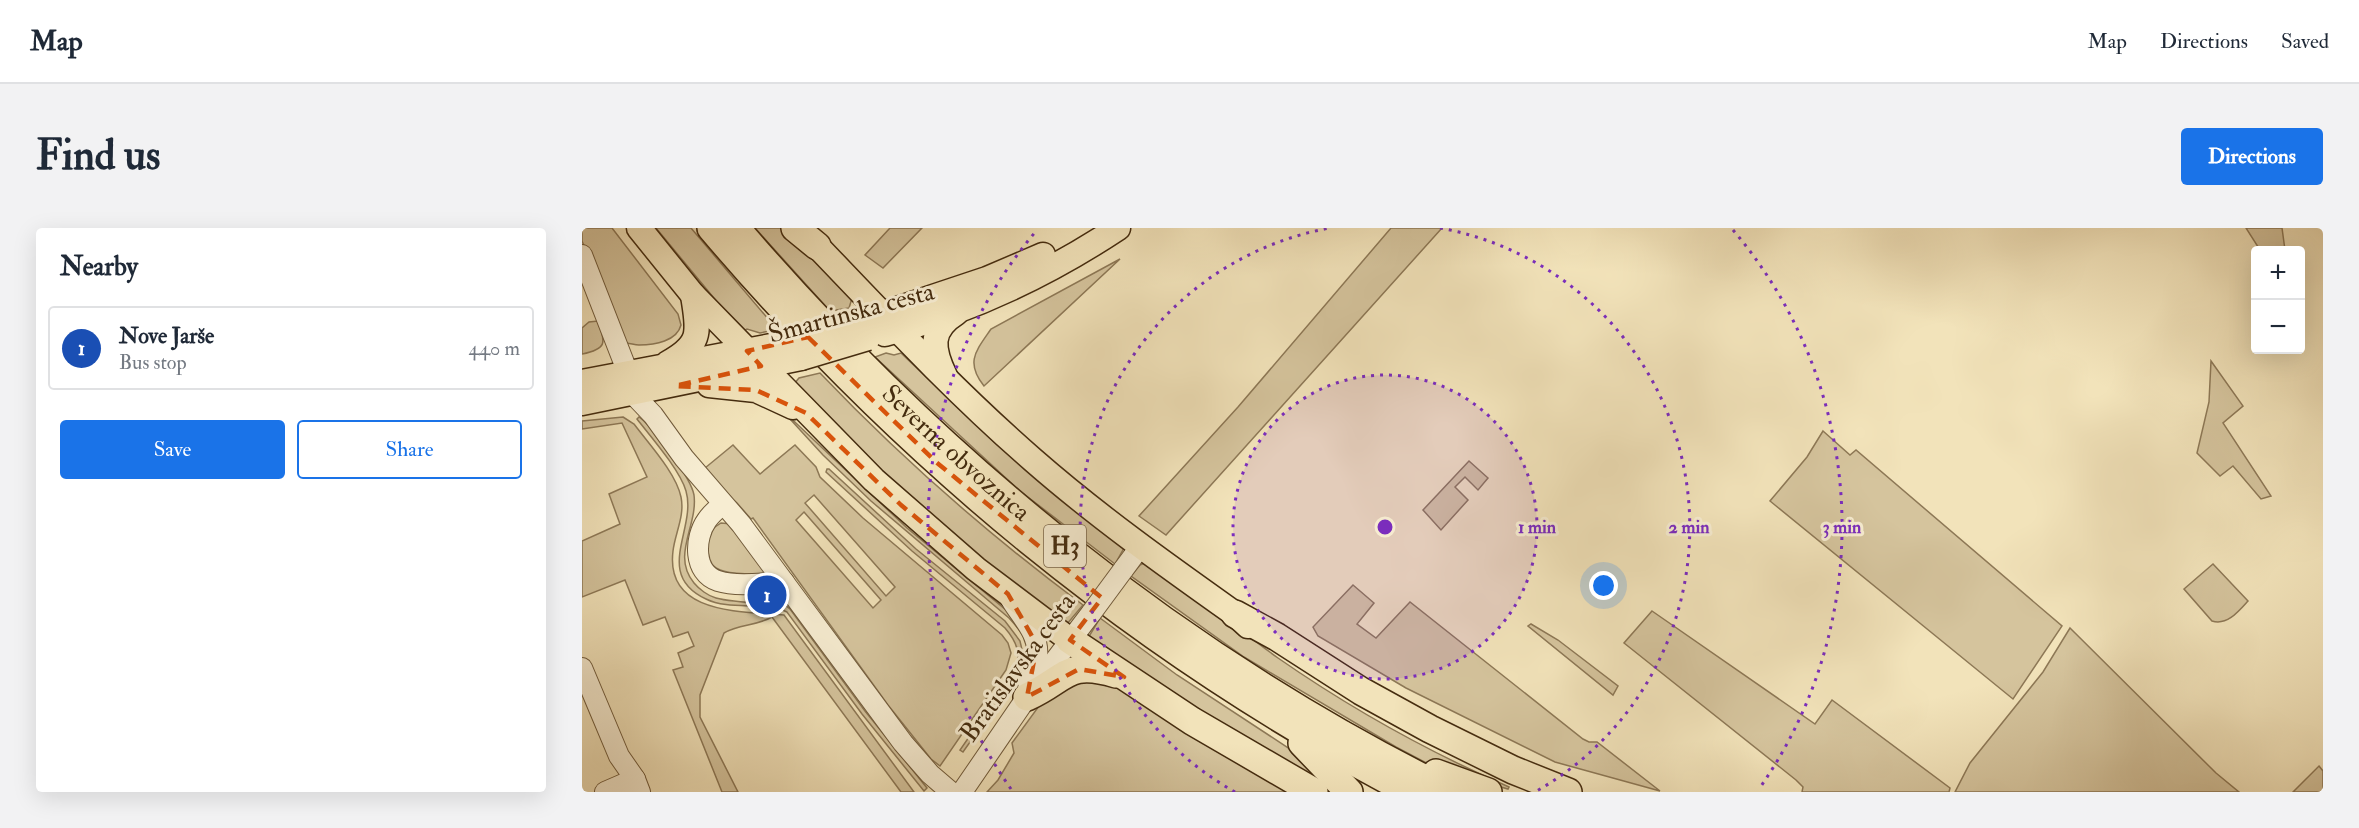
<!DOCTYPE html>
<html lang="en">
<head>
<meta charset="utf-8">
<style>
  :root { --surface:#fff; --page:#f2f2f3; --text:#1f2937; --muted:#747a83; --line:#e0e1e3; --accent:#1a73e8 }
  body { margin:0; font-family:"IM FELL Double Pica",serif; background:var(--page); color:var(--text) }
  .controls { position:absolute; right:18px; top:18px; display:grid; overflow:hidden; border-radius:6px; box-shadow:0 6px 24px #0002 }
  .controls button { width:54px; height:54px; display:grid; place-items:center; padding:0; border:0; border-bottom:2px solid var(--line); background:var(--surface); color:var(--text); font:30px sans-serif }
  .you { position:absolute; left:1022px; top:358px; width:21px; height:21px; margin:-15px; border:4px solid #fff; border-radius:50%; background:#1a73e8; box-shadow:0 0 0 9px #1a73e833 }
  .badge { display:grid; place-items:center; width:39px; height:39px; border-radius:50%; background:var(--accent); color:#fff; font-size:20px; font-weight:700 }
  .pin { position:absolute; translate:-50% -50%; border:3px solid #fff; box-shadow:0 2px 6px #0006 }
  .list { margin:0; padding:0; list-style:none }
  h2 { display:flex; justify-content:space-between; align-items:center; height:78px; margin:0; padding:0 24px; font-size:26px }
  h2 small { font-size:20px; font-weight:400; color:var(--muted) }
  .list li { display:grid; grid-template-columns:39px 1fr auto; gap:18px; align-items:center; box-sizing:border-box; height:84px; margin:0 12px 12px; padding:0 12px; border:2px solid var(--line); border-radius:6px }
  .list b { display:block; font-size:22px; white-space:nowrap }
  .list p { margin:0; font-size:20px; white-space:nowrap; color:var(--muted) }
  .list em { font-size:20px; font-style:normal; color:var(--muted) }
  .actions { display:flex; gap:12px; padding:18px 24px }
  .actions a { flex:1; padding:14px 0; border:2px solid var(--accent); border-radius:6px; text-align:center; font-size:21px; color:var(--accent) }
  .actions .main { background:var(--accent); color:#fff }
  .map { position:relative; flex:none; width:1741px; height:564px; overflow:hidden; border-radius:6px }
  header { display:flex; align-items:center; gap:36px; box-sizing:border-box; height:84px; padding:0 30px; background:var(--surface); border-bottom:2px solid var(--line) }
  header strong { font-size:28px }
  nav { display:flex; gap:33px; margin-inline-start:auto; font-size:21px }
  .intro { display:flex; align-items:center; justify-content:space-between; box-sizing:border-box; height:144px; padding:0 36px }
  h1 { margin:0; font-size:42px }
  .button { padding:15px 27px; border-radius:6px; background:var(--accent); color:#fff; font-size:21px; font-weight:700 }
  main { display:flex; gap:36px; padding:0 36px }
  aside { flex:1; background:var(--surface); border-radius:6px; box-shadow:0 6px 24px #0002 }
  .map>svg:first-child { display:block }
</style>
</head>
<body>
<header>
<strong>Map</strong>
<nav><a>Map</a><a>Directions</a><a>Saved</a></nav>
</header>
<div class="intro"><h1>Find us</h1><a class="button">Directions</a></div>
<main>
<aside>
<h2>Nearby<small></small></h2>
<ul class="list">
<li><span class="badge" style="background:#1a4fb4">1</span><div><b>Nove Jarše</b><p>Bus stop</p></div><em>440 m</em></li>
</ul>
<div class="actions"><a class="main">Save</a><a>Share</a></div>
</aside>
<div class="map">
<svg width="1741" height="564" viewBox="0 0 1741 564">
  <rect width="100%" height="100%" fill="#f2e3ba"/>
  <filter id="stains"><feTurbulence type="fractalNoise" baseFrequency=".00333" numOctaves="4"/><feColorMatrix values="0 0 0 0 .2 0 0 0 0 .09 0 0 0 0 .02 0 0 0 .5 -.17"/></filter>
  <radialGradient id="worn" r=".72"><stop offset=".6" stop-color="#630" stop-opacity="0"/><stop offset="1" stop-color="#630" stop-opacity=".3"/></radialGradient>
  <g fill="#d5c49d" stroke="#8d7856" stroke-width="1.5" fill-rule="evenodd">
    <path d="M0,0h30l66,86 3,11c-4,16 -26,20 -42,20 -5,0 -9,-2 -15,-2l-42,-102z"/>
    <polygon points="74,0 109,0 193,99 192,102 178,105 165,101 160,104"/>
    <polygon points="173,0 200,0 271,67 267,80 248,83"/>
    <polygon points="308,0 340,0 301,40 283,27"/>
    <polygon points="809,0 860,0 584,307 557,288 656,179"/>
    <polygon points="1664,0 1700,0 1703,22 1678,22"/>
    <path d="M538,31l-136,127c-19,-24 -8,-35 7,-57z"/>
    <path d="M16,93c8,22 9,28 -16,33v-26l7,-6z"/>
    <polygon points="304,125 312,127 319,125 411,213 542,320 533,336 438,263 293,129"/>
    <polygon points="1629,133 1661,178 1641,195 1689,268 1679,271 1651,238 1638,248 1615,225 1627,174"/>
    <path d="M238,145c81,85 169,162 263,232l-16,19 -128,-96 -145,-144 5,-6z"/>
    <path d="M197,179l128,121 105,87 18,25 2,11 -2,15h-2c3,-22 -5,-33 -19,-48l-138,-117 -48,-46z"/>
    <path d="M41,189l11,7c15,20 42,49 47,73 4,19 -6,36 -8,54 -8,64 68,60 111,64l130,177h-13l-129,-175c-15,9 -33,7 -48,16l-24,62v22l38,75h-16l-49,-122 10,-3 -5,-14 16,-7 -6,-14 -15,5 -8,-20 -22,8 -18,-45 -43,17v-56l38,-17 -11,-30 38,-17 -25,-54 -40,6v-8z"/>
    <path d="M57,189c15,11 52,61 55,78 4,31 -23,60 0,88 5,6 14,13 22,15 18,5 49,5 69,7l5,4 75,102 62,77 -3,3 -62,-77 -75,-102c-23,-11 -57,-1 -81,-13 -53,-25 -9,-70 -20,-108 -6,-21 -35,-54 -49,-72z"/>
    <polygon points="1241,203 1268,227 1274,222 1480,398 1431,471 1188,273 1225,229"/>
    <path d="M151,217l27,29 35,-29 21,22 4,10 43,41 139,117 6,8 3,10 -5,17 -66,96 -9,-7 -43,-54 -135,-187 -2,1 -14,-16 -17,-15 -15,-20zM232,267l81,92 -9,9 -81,-93zM222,284l77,88 -8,8 -77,-88z"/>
    <polygon points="887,233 906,250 896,262 883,249 873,259 886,272 859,302 841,282"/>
    <path d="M245,241h2l87,80 89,72 15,20 3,13 -5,20 -55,78 -3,-2 54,-78c8,-18 3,-30 -9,-44l-93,-77 -86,-79z"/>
    <path d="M139,295l11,1 36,50c-18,-1 -61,5 -62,-23 0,-7 2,-14 3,-20z"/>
    <path d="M562,335c49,23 90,64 134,95 72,50 151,94 231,129l-1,2 -72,-21 -40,-21 -152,-90 -113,-81 9,-11z"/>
    <path d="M1631,336l35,37c-9,10 -21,25 -36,20l-28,-32z"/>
    <polygon points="771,357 792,375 775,396 794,410 828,374 1001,511 1007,514 1015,514 1078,563 973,534 824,460 736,408 731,399"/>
    <polygon points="1070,383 1233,496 1250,472 1368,560 1367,564 1220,564 1221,559 1214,552 1042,415"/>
    <polygon points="518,390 595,447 714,525 751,564 624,490 506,410"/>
    <polygon points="949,396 976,412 1036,458 1031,467 946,398"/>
    <polygon points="1488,400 1634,545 1657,564 1373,564 1388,535 1461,444"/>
    <polygon points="515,448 714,564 405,564 416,552 432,525 430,515 465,467"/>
    <polygon points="1737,538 1741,543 1741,564 1711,564"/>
  </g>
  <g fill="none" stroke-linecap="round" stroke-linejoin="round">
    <defs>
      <g id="minor">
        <polyline points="0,27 46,145"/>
        <polyline points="50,165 71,187 102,230 159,296 321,515 348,546 369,564"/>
        <path d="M141,276c-6,5 -12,10 -16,16 -13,18 -14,53 11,61 19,6 46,2 66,1"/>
        <polyline points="541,342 558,319"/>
        <path d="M428,370c11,19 30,36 27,59 -2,11 -8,20 -9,32"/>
        <polyline points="0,440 37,528 53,551 58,564"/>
        <polyline points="23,564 53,551"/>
        <polyline points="380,564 445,469 510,384"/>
      </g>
      <g id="major">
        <polyline points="57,0 111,67 292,252 394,341 488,412"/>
        <path d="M235,18c70,73 139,147 216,214 64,56 133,105 202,154l13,12"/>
        <polyline points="288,90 405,51 461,27"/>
        <path d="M303,106c83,-22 162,-59 233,-106"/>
        <path d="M86,135c36,-20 30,-33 25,-68"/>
        <path d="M363,148c-13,-27 -16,-46 11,-63"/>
        <polyline points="0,154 205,115"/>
        <polyline points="127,157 174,162 211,179"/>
        <polyline points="0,175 219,130"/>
      </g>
      <g id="highway">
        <path d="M129,0c196,231 431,424 699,564"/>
        <path id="s1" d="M154,0c199,232 441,429 715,564"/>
        <polyline points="213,0 235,18"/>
        <polyline points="653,386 695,409 779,463 848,501 931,542 986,564"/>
        <polyline points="488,412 610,493 732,564"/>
        <path d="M445,469c40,-18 39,-38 89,-23"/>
        <polyline points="720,515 767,564"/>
        <polyline points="854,545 906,564"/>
      </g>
    </defs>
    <use href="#minor" stroke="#705a3a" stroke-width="22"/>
    <use href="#major" stroke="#452c0f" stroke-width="27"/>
    <use href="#highway" stroke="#452c0f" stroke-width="30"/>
    <use href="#minor" stroke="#f7edd2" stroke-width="20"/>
    <use href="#major" stroke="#f2e3ba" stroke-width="24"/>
    <use href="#highway" stroke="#f2e3ba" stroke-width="27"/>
    <defs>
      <polyline id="minor-bridge" points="510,384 541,342"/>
      <g id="major-bridge">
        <polyline points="205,115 273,95"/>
        <polyline points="219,130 286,110"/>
      </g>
    </defs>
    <use href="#minor-bridge" stroke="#705a3a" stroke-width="22" stroke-linecap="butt"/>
    <use href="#major-bridge" stroke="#452c0f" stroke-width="27" stroke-linecap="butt"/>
    <use href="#minor-bridge" stroke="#f7edd2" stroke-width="20"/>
    <use href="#major-bridge" stroke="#f2e3ba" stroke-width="24"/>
  </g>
  <path fill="none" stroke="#d8540c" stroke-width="4.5" stroke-dasharray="12 8" stroke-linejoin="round" d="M226,109l128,125 166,136 -32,42 54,37 -45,-8 -52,28 10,-52 -29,-51 -107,-89 -95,-92 -50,-23 -81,-4 86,-20 -14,-15z"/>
  <circle cx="803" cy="299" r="152" fill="#7b2cbf" fill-opacity=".12"/>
  <g fill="none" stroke="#7b2cbf" stroke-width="3" stroke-dasharray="3 6">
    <circle cx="803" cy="299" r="152"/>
    <path d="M653 564A304 304 0 0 1 748 0M858 0A304 304 0 0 1 953 564"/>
    <path d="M429 561A457 457 0 0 1 455 2M1151 2A457 457 0 0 1 1177 561"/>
  </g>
  <g text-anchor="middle" stroke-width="6" stroke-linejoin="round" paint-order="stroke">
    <rect fill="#f7edd2" stroke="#7a664a" stroke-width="1.5" x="462" y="297" width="42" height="42" rx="4.5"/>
    <g font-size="24" font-weight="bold" fill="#452c0f">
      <text x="483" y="326">H3</text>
    </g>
    <g font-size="26" fill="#452c0f" stroke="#f7edd2">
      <text transform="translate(269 84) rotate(-15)" y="9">Šmartinska cesta</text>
      <text dy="9" stroke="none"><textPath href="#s1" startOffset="315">Severna obvoznica</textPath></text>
      <text transform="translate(435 439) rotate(-54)" y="9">Bratislavska cesta</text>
    </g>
  </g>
  <circle cx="803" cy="299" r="9" fill="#7b2cbf" stroke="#f7edd2" stroke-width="3"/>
  <g font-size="18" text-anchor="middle" font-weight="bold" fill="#7b2cbf" stroke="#f7edd2" stroke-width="6" stroke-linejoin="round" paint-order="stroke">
    <text x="955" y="305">1 min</text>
    <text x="1107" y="305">2 min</text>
    <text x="1260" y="305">3 min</text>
  </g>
  <rect width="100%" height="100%" filter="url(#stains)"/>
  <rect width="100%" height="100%" fill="url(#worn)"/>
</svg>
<div class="controls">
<button>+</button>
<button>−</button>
</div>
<div class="you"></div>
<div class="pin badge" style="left:185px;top:367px;background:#1a4fb4">1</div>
</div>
</main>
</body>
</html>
